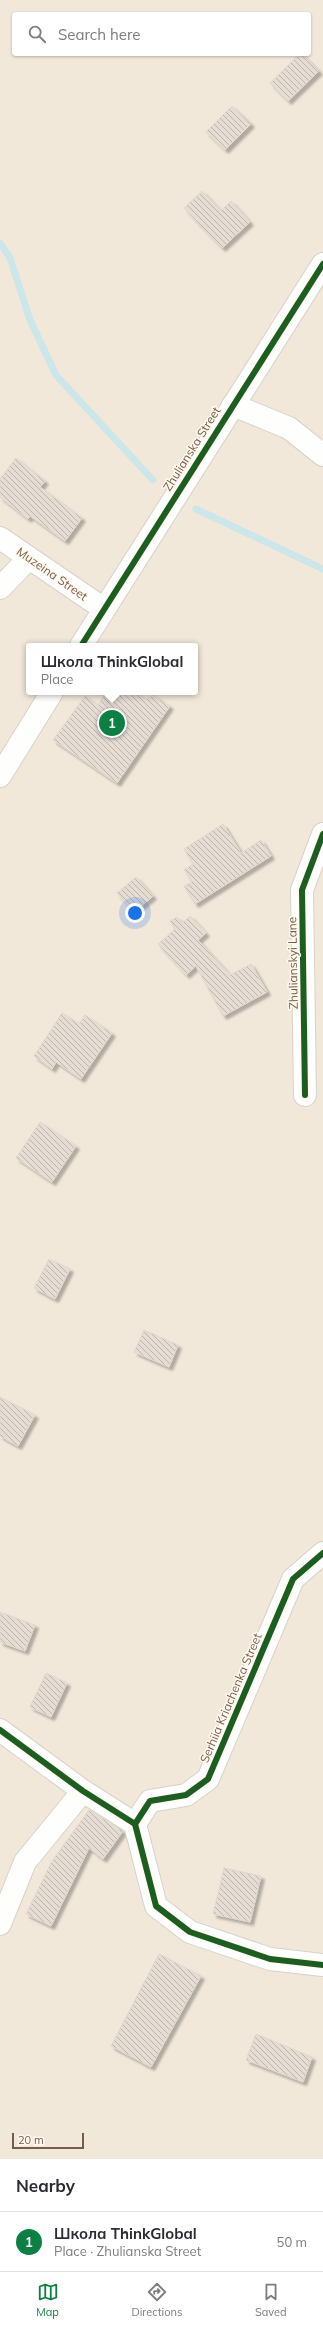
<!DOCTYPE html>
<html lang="en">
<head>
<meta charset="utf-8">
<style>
  :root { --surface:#fff; --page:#f2f2f3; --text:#2b2b33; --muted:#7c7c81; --line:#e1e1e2; --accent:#0b8043 }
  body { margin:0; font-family:Mulish,sans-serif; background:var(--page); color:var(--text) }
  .scale { position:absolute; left:12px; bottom:10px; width:72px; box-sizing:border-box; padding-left:4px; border:2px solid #795c4a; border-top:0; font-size:11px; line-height:14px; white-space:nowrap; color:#795c4a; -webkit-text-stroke:3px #fff9ef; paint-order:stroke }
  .you { position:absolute; left:135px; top:913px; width:14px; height:14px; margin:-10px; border:3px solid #fff; border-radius:50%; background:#1a73e8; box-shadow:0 0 0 6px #1a73e833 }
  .badge { display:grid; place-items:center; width:26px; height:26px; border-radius:50%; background:var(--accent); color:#fff; font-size:13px; font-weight:700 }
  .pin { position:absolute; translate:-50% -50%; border:2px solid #fff; box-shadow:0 1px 4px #0006 }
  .popup { position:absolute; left:26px; top:643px; width:172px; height:52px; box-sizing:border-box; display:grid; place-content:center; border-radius:4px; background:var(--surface); filter:drop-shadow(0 1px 3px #0005); font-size:13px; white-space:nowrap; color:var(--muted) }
  .popup b { font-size:15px; color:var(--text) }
  .popup::after { content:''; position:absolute; left:50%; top:100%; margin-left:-8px; border:8px solid transparent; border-top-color:var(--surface) }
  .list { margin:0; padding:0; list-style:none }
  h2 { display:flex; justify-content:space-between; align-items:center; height:52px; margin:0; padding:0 16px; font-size:17px }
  h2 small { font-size:13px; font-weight:400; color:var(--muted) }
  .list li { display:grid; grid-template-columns:26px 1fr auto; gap:12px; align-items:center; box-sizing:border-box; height:60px; padding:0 16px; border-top:1px solid var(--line) }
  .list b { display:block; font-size:15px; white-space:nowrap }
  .list p { margin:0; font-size:13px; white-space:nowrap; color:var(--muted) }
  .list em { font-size:13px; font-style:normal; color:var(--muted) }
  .icon { flex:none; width:22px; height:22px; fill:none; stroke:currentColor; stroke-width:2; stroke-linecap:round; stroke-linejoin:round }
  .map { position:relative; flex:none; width:323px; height:2159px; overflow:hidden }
  .search { position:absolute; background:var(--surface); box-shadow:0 1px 3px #0004; left:12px; right:12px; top:12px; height:44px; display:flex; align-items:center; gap:10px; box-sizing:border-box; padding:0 14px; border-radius:4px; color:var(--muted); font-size:15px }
  .sheet { height:112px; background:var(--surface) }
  nav { display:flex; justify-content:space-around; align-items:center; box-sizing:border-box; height:56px; border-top:1px solid var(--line); background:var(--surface); font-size:11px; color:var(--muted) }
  nav a { display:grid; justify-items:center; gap:2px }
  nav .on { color:var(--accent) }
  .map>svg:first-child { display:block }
</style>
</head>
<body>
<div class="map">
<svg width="323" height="2159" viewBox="0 0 323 2159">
  <defs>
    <pattern id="building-back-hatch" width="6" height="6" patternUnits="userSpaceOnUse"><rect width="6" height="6" fill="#e5ddd4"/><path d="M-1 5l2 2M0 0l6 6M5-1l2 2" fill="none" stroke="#beb6ae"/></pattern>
    <filter id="shadow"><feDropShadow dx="3.5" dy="3.5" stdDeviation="1" flood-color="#0004"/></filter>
  </defs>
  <rect width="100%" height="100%" fill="#f8f5ed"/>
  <path fill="#f1e8da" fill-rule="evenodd" d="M0,0h323v2159h-323zM14,14h295v40h-295zM29,646h166v46h-166z"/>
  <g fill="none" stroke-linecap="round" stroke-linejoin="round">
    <g stroke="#cde6ea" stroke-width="7">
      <polyline points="0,243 10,258 30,320 56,375 153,480"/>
      <polyline points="196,509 323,569"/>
    </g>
  </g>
  <g fill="url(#building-back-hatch)" stroke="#e1d8cf" filter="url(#shadow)">
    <polygon points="299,54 302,54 319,71 288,101 270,83"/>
    <polygon points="232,106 251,124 225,150 206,132"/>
    <polygon points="202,191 221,211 231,201 250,222 222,248 184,208"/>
    <polygon points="16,458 45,481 40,487 82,518 65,541 30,516 28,519 0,497 0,479"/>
    <polygon points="130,692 136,692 146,699 153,695 170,706 117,783 53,740 85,696 98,705 104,696"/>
    <polygon points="223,824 241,853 261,840 271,856 195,904 184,886 192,882 184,870 193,864 184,849"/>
    <polygon points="136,877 153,896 134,912 117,893"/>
    <polygon points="190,916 206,933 198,940 230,975 251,964 267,992 223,1016 196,966 186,975 158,944 175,929 170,921 177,917 182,923"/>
    <polygon points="62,1013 79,1024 85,1015 112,1033 81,1079 56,1062 52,1069 34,1056"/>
    <polygon points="40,1122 76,1146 52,1182 16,1158"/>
    <polygon points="49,1259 70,1269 55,1299 34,1288"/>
    <polygon points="144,1330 178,1345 169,1367 134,1352"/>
    <polygon points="0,1397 35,1415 18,1446 0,1436"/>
    <polygon points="0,1612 35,1625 25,1651 0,1642"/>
    <polygon points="46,1673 67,1683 51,1717 30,1707"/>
    <polygon points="89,1810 123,1831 103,1859 89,1848 51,1926 26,1914 52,1861"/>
    <polygon points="224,1868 261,1876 250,1922 213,1914"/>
    <polygon points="159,1954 201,1976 151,2067 111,2046"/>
    <polygon points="256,2034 312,2057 303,2082 246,2060"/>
  </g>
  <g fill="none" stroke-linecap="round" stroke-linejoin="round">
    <defs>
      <g id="minor">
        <polyline points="233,405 289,428 323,455"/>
        <polyline points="0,538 104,609"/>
        <polyline points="0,588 29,558"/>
        <polyline points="81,646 323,264"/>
        <polyline points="0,776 52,692"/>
        <polyline points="305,1095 302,890 323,834"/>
        <polyline points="0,1730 83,1791 135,1824 156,1906 190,1932 270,1959 323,1965"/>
        <polyline points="135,1824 150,1801 186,1795 208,1779 293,1579 323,1553"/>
        <polyline points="0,1924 25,1862 83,1791"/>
      </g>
    </defs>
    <use href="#minor" stroke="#d7d2cb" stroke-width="24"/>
    <use href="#minor" stroke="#fefefc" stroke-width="22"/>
    <defs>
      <g id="cycleway">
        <polyline points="81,646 323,264"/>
        <polyline points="305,1095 302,890 323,834"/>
        <polyline points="0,1730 83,1791 135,1824 156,1906 190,1932 270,1959 323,1965"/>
        <polyline points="135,1824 150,1801 186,1795 208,1779 293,1579 323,1553"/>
      </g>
    </defs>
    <use href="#cycleway" stroke="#fff9ef" stroke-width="8"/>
    <use href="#cycleway" stroke="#1b5e20" stroke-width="6"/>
  </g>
  <g text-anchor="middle" stroke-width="3" stroke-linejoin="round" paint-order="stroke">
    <g font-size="12" fill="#795c4a" stroke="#fff9ef">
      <text transform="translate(192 449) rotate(-58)" y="4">Zhulianska Street</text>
      <text transform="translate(52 574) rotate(35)" y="4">Muzeina Street</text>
      <text transform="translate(293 963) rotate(-91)" y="4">Zhulianskyi Lane</text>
      <text transform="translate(231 1698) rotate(-67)" y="4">Serhiia Kriachenka Street</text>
    </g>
  </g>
</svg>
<div class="scale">20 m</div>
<div class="you"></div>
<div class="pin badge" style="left:112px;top:723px">1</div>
<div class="popup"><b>Школа ThinkGlobal</b>Place</div>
<div class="search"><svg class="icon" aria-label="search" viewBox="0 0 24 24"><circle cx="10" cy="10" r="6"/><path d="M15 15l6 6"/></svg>Search here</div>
</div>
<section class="sheet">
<h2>Nearby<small></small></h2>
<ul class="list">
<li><span class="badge">1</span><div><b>Школа ThinkGlobal</b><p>Place · Zhulianska Street</p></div><em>50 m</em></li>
</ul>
</section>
<nav>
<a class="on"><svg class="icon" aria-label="map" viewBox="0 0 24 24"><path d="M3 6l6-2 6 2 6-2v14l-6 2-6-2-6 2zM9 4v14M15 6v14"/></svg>Map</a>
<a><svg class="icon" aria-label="directions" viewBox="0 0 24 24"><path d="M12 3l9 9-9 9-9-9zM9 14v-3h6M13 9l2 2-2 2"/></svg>Directions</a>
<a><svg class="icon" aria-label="saved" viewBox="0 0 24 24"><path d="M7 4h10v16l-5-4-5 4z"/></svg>Saved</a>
</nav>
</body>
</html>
